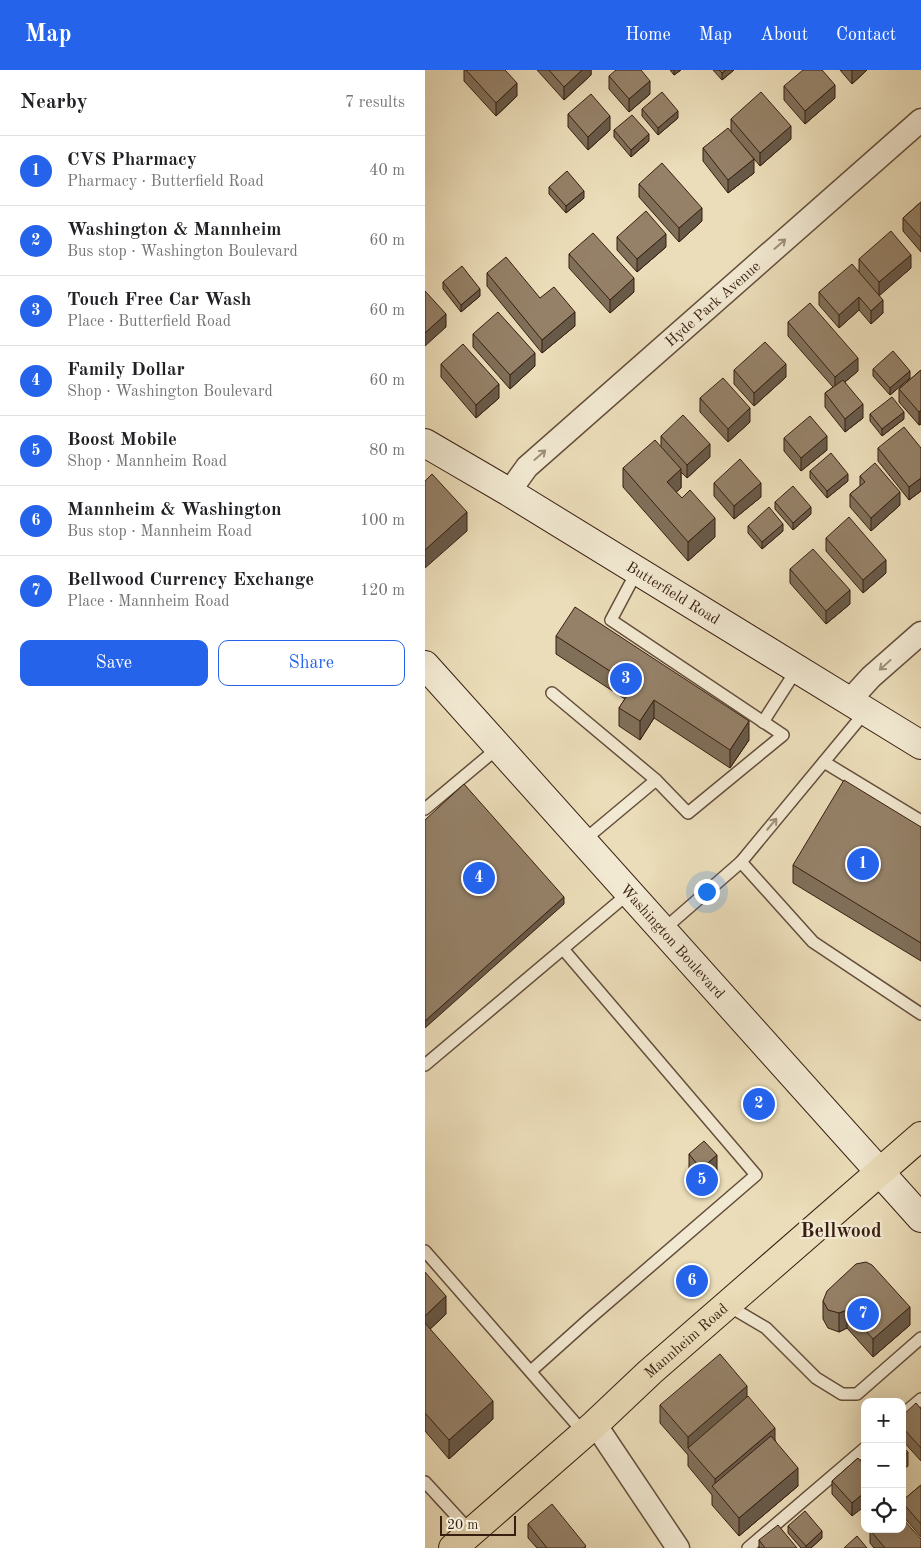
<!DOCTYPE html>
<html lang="en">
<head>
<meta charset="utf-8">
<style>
  :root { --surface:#fff; --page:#f2f2f2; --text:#202124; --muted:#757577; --line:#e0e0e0; --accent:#2563eb }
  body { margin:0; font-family:"Old Standard TT",serif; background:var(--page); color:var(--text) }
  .controls { position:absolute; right:15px; bottom:15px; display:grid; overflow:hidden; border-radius:10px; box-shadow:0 5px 20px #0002 }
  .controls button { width:45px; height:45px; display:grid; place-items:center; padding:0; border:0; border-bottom:1px solid var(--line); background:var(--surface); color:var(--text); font:25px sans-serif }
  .scale { position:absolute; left:15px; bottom:12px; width:76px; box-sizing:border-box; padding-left:5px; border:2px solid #371e11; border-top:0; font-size:14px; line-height:18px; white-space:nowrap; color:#371e11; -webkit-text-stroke:4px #f2e9d2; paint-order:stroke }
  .you { position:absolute; left:281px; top:821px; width:18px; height:18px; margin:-12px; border:4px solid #fff; border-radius:50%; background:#1a73e8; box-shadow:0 0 0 8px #1a73e833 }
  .badge { display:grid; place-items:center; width:32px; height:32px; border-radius:50%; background:var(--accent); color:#fff; font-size:16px; font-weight:700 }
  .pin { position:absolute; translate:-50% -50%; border:2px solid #fff; box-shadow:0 1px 5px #0006 }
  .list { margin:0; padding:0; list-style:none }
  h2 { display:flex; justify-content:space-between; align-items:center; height:65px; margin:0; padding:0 20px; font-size:21px }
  h2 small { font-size:16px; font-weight:400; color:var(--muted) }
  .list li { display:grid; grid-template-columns:32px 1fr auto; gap:15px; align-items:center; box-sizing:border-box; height:70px; padding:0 20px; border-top:1px solid var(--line) }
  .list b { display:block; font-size:19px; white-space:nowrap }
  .list p { margin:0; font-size:16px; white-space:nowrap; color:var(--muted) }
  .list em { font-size:16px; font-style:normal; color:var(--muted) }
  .actions { display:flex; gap:10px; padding:15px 20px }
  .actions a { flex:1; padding:11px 0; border:1px solid var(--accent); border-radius:10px; text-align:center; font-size:18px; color:var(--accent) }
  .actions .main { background:var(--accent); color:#fff }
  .icon { flex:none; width:28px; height:28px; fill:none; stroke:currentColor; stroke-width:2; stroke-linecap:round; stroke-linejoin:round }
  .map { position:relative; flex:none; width:496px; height:1478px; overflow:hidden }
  header { display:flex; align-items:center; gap:30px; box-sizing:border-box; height:70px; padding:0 25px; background:var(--accent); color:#fff }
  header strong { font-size:24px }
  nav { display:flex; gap:28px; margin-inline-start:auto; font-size:18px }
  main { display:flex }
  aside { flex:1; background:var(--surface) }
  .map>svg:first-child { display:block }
</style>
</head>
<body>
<header>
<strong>Map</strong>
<nav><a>Home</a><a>Map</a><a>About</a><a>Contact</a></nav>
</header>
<main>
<aside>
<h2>Nearby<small>7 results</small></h2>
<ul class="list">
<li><span class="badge">1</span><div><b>CVS Pharmacy</b><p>Pharmacy · Butterfield Road</p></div><em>40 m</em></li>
<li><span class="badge">2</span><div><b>Washington &amp; Mannheim</b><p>Bus stop · Washington Boulevard</p></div><em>60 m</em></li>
<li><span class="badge">3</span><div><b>Touch Free Car Wash</b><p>Place · Butterfield Road</p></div><em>60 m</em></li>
<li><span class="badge">4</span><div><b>Family Dollar</b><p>Shop · Washington Boulevard</p></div><em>60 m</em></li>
<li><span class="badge">5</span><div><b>Boost Mobile</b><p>Shop · Mannheim Road</p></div><em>80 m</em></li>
<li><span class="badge">6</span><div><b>Mannheim &amp; Washington</b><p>Bus stop · Mannheim Road</p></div><em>100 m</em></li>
<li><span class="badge">7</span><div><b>Bellwood Currency Exchange</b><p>Place · Mannheim Road</p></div><em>120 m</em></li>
</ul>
<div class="actions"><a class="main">Save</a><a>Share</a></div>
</aside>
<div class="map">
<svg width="496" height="1478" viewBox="0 0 496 1478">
  <rect width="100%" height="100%" fill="#ebddb9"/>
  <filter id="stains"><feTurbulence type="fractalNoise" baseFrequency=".004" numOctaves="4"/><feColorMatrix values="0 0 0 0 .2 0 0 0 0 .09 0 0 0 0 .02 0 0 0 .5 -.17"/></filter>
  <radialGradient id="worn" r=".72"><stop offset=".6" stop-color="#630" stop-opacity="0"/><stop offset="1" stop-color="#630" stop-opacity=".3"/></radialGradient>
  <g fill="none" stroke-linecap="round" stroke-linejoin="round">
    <defs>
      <g id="lane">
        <polyline points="127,623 231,710"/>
        <polyline points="338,652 372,599"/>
        <polyline points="399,692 496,751"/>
        <polyline points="0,739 74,677"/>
        <polyline points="158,771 231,710 263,743 358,665 186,550 212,501"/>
        <polyline points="316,792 441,641"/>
        <polyline points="238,860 316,792 388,872 496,944"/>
        <polyline points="0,995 204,823"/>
        <polyline points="0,1181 159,1363"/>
        <polyline points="302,1235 341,1258 391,1308 417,1324 432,1324 496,1268"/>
        <polyline points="106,1301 164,1249 331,1105 138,879"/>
        <polyline points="477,1345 496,1329"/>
        <polyline points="0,1412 46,1462"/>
        <polyline points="323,1478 440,1378"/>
      </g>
      <g id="street">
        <path id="s1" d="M84,422l18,-25 394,-347"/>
        <polyline points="424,631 446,607 496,563"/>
        <polyline points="170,1354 253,1478"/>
      </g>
      <g id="secondary">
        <path id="s2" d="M0,373l84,49 412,253"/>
        <path id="s3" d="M0,595l496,553"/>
      </g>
      <g id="primary">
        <path id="s4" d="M28,1478l142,-124 55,-52 271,-236"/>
      </g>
    </defs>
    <use href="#lane" stroke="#644e3b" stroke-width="14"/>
    <use href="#street" stroke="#644e3b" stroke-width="25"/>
    <use href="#secondary" stroke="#371e11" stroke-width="30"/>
    <use href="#primary" stroke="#371e11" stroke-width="30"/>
    <use href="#lane" stroke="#f2e9d2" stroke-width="11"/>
    <use href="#street" stroke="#f2e9d2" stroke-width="22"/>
    <use href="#secondary" stroke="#f2e9d2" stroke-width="28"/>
    <use href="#primary" stroke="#ebddb9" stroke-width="28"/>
  </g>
  <g fill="#806f59" stroke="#371e11">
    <polygon points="39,0 80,0 92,26 71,46 39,11"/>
    <polygon points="112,0 166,0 166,5 139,30"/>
    <polygon points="245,0 256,0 249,5"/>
    <polygon points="288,0 309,0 297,10"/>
    <polygon points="415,0 442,0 427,14"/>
    <polygon points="184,6 225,24 204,42 184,19"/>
    <polygon points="359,16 410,28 380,54 359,30"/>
    <polygon points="217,39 253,48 233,65 217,46"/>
    <polygon points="143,44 185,60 163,80 143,57"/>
    <polygon points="306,49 366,69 335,96 319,77 329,103 303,123 278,91 278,78 306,61"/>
    <polygon points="189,60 224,71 206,87 189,67"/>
    <polygon points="214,114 277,151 254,172 214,127"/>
    <polygon points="124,117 159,128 141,143 124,124"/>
    <polygon points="496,132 496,182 478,161 478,148"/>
    <polygon points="192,167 241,177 212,202 192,180"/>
    <polygon points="144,184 209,222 185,243 144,198"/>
    <polygon points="434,189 486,198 454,225 458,243 446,254 434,240 414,258 394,235 394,222 434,202"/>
    <polygon points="62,203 115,228 150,256 117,283 62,216"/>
    <polygon points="18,212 55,226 36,242 18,219"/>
    <polygon points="363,252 433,301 420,312 438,348 420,362 400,337 400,323 408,317 363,266"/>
    <polygon points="48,264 110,296 85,319 48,277"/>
    <polygon points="16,294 74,328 51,348 16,307"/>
    <polygon points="448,299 485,308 465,325 448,306"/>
    <polygon points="309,300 361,307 329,336 309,314"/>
    <polygon points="496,300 496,354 494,355 474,332 474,319"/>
    <polygon points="275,328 325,352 303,372 275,342"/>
    <polygon points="445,344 479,349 457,366 445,351"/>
    <polygon points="236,366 285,387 262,408 256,402 256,418 251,422 290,467 263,491 198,417 198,398 236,376"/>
    <polygon points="359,368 402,380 376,401 359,381"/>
    <polygon points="453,378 496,378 496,421 484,430 453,391"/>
    <polygon points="385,401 423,411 402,428 385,408"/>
    <polygon points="435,406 475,435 446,461 425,437 425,424 435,416"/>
    <polygon points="289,413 336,427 309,449 289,426"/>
    <polygon points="350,432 386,444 368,460 350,439"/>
    <polygon points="323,456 358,461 337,479 323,463"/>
    <polygon points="401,468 461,503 438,523 401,481"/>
    <polygon points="365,499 425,534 401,554 365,513"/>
    <polygon points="131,566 324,670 305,698 229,648 215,670 194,656 194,638 200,629 131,584"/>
    <polygon points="496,757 496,891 368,813 368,795"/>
    <polygon points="264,1084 292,1103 276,1117 264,1103"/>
    <polygon points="0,1202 21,1244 5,1259 68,1349 24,1389 0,1361"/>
    <polygon points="398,1231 485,1255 448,1287 422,1258 414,1262 403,1258 398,1249"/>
    <polygon points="322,1327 350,1370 373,1416 314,1466 287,1435 287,1425 263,1396 263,1385 235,1353 235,1335"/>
    <polygon points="496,1339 496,1391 477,1370 477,1346"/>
    <polygon points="433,1388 427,1446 407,1424 407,1411"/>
    <polygon points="496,1415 496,1467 477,1445 477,1431"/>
    <polygon points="103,1454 161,1478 112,1478 103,1468"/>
    <polygon points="363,1456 397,1468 386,1478 376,1478 363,1463"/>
    <polygon points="445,1460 496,1478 449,1478 445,1473"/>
    <polygon points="334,1470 372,1478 334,1478"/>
  </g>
  <g fill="#685a49" stroke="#371e11">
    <polygon points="157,0 166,0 166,5 139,30 139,17"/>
    <polygon points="249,0 256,0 249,5"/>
    <polygon points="301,0 309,0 297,10 297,3"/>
    <polygon points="427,0 442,0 427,14"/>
    <polygon points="225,11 225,24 204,42 204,29"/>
    <polygon points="92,13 92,26 71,46 71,33"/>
    <polygon points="410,15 410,28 380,54 380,41"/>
    <polygon points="253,41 253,48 233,65 233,58"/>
    <polygon points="185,46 185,60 163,80 163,67"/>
    <polygon points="366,56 366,69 335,96 335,83"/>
    <polygon points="224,64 224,71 206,87 206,80"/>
    <polygon points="329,89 329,103 303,123 303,110"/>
    <polygon points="159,121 159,128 141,143 141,136"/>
    <polygon points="277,138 277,151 254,172 254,158"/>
    <polygon points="241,164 241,177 212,202 212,189"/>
    <polygon points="486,185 486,198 454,226 454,212"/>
    <polygon points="209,208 209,222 185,243 185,230"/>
    <polygon points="55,219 55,226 36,242 36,235"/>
    <polygon points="434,227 434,240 414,258 414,245"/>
    <polygon points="458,230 458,243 446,254 446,241"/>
    <polygon points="150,242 150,256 117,283 117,270"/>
    <polygon points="21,244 21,257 0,276 0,263"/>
    <polygon points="110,283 110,296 85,319 85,305"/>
    <polygon points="433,288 433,301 410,320 410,307"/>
    <polygon points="361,294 361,307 329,336 329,323"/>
    <polygon points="485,301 485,308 465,325 465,318"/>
    <polygon points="74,314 74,328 51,348 51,335"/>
    <polygon points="438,334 438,348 420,362 420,349"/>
    <polygon points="325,338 325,352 303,372 303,359"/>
    <polygon points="496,340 496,354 494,355 494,342"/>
    <polygon points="479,342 479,349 457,366 457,359"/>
    <polygon points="402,366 402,380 376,401 376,388"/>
    <polygon points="285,374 285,387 262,408 262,395"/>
    <polygon points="256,399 256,418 242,430 242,412"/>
    <polygon points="423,404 423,411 402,428 402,421"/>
    <polygon points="496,408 496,421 484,430 484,417"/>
    <polygon points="336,413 336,427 309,449 309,436"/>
    <polygon points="475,422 475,435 446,461 446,448"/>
    <polygon points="386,437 386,444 368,460 368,453"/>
    <polygon points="42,442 42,461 0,498 0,480"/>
    <polygon points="290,448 290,467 263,491 263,472"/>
    <polygon points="358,454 358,461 337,479 337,472"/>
    <polygon points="461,490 461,503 438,523 438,510"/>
    <polygon points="425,520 425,534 401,554 401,541"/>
    <polygon points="229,630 229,648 215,670 215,651"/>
    <polygon points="324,651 324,670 305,698 305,680"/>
    <polygon points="139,827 139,834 0,958 0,951"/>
    <polygon points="292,1085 292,1103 276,1117 276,1099"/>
    <polygon points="21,1226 21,1244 0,1264 0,1246"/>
    <polygon points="485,1237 485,1255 448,1287 448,1269"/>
    <polygon points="422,1240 422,1258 414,1262 414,1243"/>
    <polygon points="322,1316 322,1334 263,1378 263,1367"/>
    <polygon points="68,1331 68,1349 24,1389 24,1370"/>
    <polygon points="350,1358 350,1376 290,1419 290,1409"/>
    <polygon points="483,1382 483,1396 477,1400 477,1387"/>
    <polygon points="373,1398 373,1416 314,1466 314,1448"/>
    <polygon points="440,1422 440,1436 427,1446 427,1433"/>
    <polygon points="397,1461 397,1468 386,1478 381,1478 381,1476"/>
  </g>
  <g fill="#958168" stroke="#371e11">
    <polygon points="41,0 80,0 92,13 71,33"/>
    <polygon points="124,0 157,0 139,17"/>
    <polygon points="191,0 216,0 225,11 204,29 184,6"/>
    <polygon points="294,0 301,0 297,3"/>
    <polygon points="378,0 397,0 410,15 380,41 359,16"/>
    <polygon points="237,22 253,41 233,58 217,39"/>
    <polygon points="336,22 366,56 335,83 306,49"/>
    <polygon points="166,24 185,46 163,67 143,44"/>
    <polygon points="207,45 224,64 206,80 189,60"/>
    <polygon points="303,58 329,89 303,110 278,78"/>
    <polygon points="237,93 277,138 254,158 214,114"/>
    <polygon points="142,101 159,121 141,136 124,117"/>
    <polygon points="496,132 496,168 478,148"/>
    <polygon points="221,141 241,164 212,189 192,167"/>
    <polygon points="466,161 486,185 454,212 434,189"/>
    <polygon points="168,163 209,208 185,230 144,184"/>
    <polygon points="81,187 115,228 129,217 150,242 117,270 62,203"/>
    <polygon points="427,194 458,230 446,241 434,227 414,245 394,222"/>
    <polygon points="37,196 55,219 36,235 18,212"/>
    <polygon points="0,221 21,244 0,263"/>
    <polygon points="385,233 433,288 410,307 363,252"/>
    <polygon points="73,242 110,283 85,305 48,264"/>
    <polygon points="340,272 361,294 329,323 309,300"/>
    <polygon points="38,274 74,314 51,335 16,294"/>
    <polygon points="468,281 485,301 465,318 448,299"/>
    <polygon points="496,300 496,340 494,342 474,319"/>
    <polygon points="298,308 325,338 303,359 275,328"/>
    <polygon points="418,310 438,334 420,349 400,323"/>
    <polygon points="467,327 479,342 457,359 445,344"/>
    <polygon points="258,345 285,374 262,395 236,366"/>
    <polygon points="385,346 402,366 376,388 359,368"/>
    <polygon points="479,357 496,378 496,408 484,417 453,378"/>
    <polygon points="230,370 256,399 242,412 257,428 265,420 290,448 263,472 198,398"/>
    <polygon points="406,383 423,404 402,421 385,401"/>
    <polygon points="315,389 336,413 309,436 289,413"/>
    <polygon points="450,393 475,422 446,448 425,424 440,412 435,406"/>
    <polygon points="7,404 42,442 0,480 0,411"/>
    <polygon points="368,416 386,437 368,453 350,432"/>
    <polygon points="344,437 358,454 337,472 323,456"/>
    <polygon points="424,447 461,490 438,510 401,468"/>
    <polygon points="388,479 425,520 401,541 365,499"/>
    <polygon points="150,537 324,651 305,680 229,630 215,651 194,638 208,616 131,566"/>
    <polygon points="419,710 496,757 496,873 368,795"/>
    <polygon points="39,714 139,827 0,951 0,750"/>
    <polygon points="279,1071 292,1085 276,1099 264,1084"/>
    <polygon points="441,1192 447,1195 485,1237 448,1269 422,1240 414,1243 403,1240 398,1231 402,1221 431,1194"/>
    <polygon points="0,1202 21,1226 0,1246"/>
    <polygon points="0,1253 68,1331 24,1370 0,1343"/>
    <polygon points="295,1284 322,1316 263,1367 235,1335"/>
    <polygon points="323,1326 350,1358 290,1409 263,1378"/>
    <polygon points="491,1333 496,1339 496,1378 477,1357 477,1346"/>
    <polygon points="346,1366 373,1398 314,1448 287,1416"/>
    <polygon points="477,1376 483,1382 477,1387"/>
    <polygon points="433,1388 440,1396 440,1422 427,1433 407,1411"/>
    <polygon points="496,1415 496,1454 477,1432 477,1431"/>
    <polygon points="127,1434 161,1476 158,1478 122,1478 103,1454"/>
    <polygon points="380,1441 397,1461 381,1476 363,1456"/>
    <polygon points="477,1448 496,1469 496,1478 460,1478 445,1460 477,1459"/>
    <polygon points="353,1455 372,1478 340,1478 334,1470"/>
    <polygon points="432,1466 442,1478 419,1478"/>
  </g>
  <defs><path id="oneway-shaft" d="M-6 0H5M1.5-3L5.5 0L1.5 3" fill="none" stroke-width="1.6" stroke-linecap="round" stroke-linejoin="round" transform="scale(1.25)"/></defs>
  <g stroke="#9e8e7b">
    <use href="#oneway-shaft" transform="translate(355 174) rotate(-41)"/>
    <use href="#oneway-shaft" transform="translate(115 385) rotate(-41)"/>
    <use href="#oneway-shaft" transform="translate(460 595) rotate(138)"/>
    <use href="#oneway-shaft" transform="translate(347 754) rotate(-50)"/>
  </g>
  <g text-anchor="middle" stroke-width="4.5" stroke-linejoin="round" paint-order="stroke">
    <g font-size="15" fill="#371e11" stroke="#f2e9d2">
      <text dy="5" stroke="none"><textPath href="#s1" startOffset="278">Hyde Park Avenue</textPath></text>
      <text dy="5" stroke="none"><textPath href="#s2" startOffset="290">Butterfield Road</textPath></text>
      <text dy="5" stroke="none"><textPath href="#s3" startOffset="371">Washington Boulevard</textPath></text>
      <text dy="5" stroke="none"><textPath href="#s4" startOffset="312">Mannheim Road</textPath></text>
    </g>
    <g font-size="20" font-weight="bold" fill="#371e11" stroke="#f2e9d2">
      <text x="416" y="1167">Bellwood</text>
    </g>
  </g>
  <rect width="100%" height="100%" filter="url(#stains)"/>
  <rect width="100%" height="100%" fill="url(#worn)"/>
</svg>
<div class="controls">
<button>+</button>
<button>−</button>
<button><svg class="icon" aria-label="locate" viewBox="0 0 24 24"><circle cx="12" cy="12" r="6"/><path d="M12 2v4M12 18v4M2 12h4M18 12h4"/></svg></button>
</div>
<div class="scale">20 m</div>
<div class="you"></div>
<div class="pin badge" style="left:438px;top:794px">1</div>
<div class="pin badge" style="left:334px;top:1034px">2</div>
<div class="pin badge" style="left:201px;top:609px">3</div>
<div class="pin badge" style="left:54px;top:808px">4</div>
<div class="pin badge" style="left:277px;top:1110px">5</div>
<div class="pin badge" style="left:267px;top:1211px">6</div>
<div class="pin badge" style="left:438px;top:1244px">7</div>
</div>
</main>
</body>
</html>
